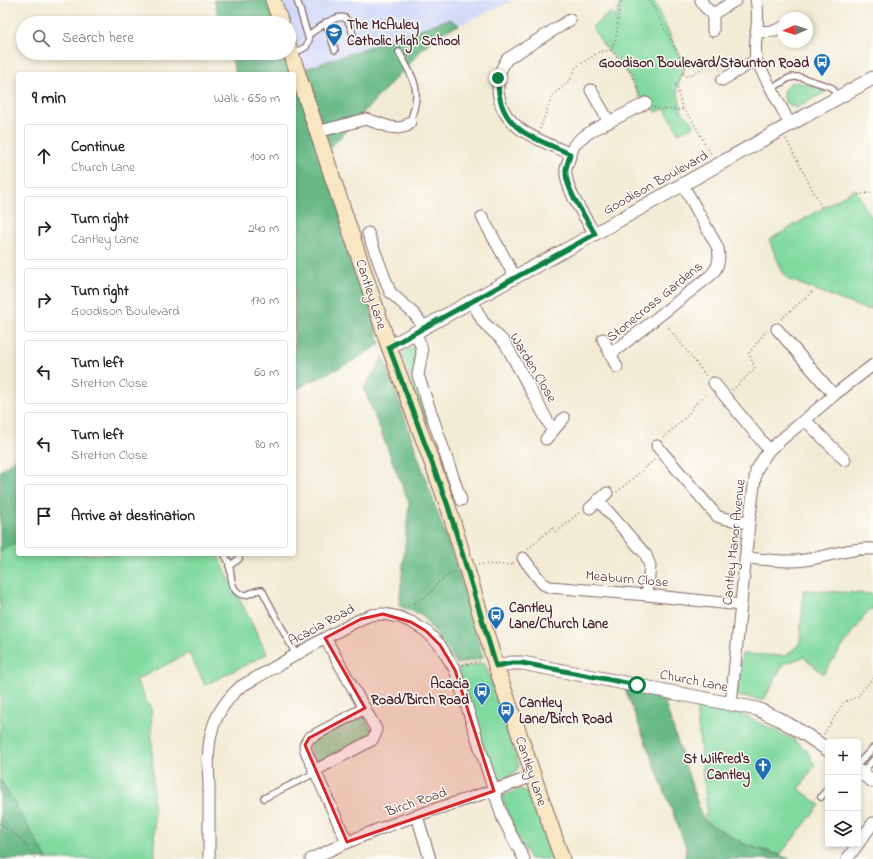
<!DOCTYPE html>
<html lang="en">
<head>
<meta charset="utf-8">
<style>
  :root { --surface:#fff; --page:#f6f6f6; --text:#222; --muted:#767676; --line:#e0e0e0 }
  body { margin:0; font-family:"Indie Flower",sans-serif; background:var(--page); color:var(--text) }
  .controls { position:absolute; right:12px; bottom:12px; display:grid; overflow:hidden; border-radius:4px; box-shadow:0 2px 6px #0003 }
  .controls button { width:36px; height:36px; display:grid; place-items:center; padding:0; border:0; border-bottom:1px solid var(--line); background:var(--surface); color:var(--text); font:20px sans-serif }
  .compass { position:absolute; left:777px; top:12px; width:36px; height:36px; border-radius:50%; background:var(--surface); box-shadow:0 2px 6px #0003; rotate:267deg }
  .stop { position:absolute; width:12px; height:12px; margin:-9px; border:3px solid #0b8043; border-radius:50%; background:#fff }
  .stop.end { background:#0b8043; border-color:#fff; box-shadow:0 1px 4px #0008 }
  .list { margin:0; padding:0; list-style:none }
  h2 { display:flex; justify-content:space-between; align-items:center; height:52px; margin:0; padding:0 16px; font-size:17px }
  h2 small { font-size:13px; font-weight:400; color:var(--muted) }
  .list li { display:grid; grid-template-columns:26px 1fr auto; gap:12px; align-items:center; box-sizing:border-box; height:64px; margin:0 8px 8px; padding:0 8px; border:1px solid var(--line); border-radius:4px }
  .list b { display:block; font-size:15px; white-space:nowrap }
  .list p { margin:0; font-size:13px; white-space:nowrap; color:var(--muted) }
  .list em { font-size:13px; font-style:normal; color:var(--muted) }
  .icon { flex:none; width:22px; height:22px; fill:none; stroke:currentColor; stroke-width:2; stroke-linecap:round; stroke-linejoin:round }
  .map { position:relative; flex:none; width:873px; height:859px; overflow:hidden }
  .search { position:absolute; background:var(--surface); box-shadow:0 2px 6px #0003; left:16px; top:16px; width:280px; height:44px; display:flex; align-items:center; gap:10px; box-sizing:border-box; padding:0 14px; border-radius:22px; color:var(--muted); font-size:15px }
  .panel { position:absolute; background:var(--surface); box-shadow:0 2px 6px #0003; left:16px; top:72px; width:280px; height:484px; border-radius:4px }
  .map>svg:first-child { display:block }
</style>
</head>
<body>
<div class="map">
<svg width="873" height="859" viewBox="0 0 873 859">
  <rect width="100%" height="100%" fill="#fdfcf7"/>
  <filter id="ink" filterUnits="userSpaceOnUse"><feTurbulence type="fractalNoise" baseFrequency=".025" numOctaves="2"/><feDisplacementMap in="SourceGraphic" scale="8" xChannelSelector="R" yChannelSelector="G"/><feConvolveMatrix kernelMatrix="1 2 1 2 8 2 1 2 1" color-interpolation-filters="sRGB"/></filter>
  <filter id="wash" filterUnits="userSpaceOnUse"><feTurbulence type="fractalNoise" baseFrequency=".012" numOctaves="4" result="noise"/><feDisplacementMap in="SourceGraphic" scale="16" xChannelSelector="R" yChannelSelector="G"/><feGaussianBlur stdDeviation="0.9" result="paint"/><feColorMatrix in="noise" values="0 0 0 0 0 0 0 0 0 0 0 0 0 0 0 0 0 1.4 0 .05"/><feComposite in="paint" operator="in"/></filter>
  <g filter="url(#wash)">
    <rect width="100%" height="100%" fill="#f2ebd5"/>
    <polygon fill="#d1d9f9" points="282,0 515,0 459,25 449,19 305,69"/>
    <g fill="#80d99f" stroke="#657c65">
      <polygon points="626,0 653,0 685,66 677,88 682,112 695,125 679,133 665,109 656,112 647,97 640,98 627,71 604,46 592,27 611,12 615,19 620,2"/>
      <polygon points="798,82 827,91 796,108 785,102 783,91 790,83"/>
      <polygon points="855,189 873,220 873,308 867,310 790,280 784,275 769,240"/>
      <polygon points="417,345 413,374 429,426 418,407 402,353"/>
      <polygon points="18,542 18,554 217,554 267,654 205,685 189,653 136,680 151,709 155,859 47,859 0,779 0,552"/>
      <polygon points="803,590 873,594 873,609 869,610 823,674 804,657 783,664 764,700 737,696 742,654 786,656 800,643"/>
      <polygon points="485,663 519,766 515,774 499,780 493,775 458,668"/>
      <polygon points="696,706 737,712 793,739 807,751 815,765 799,789 820,805 780,855 744,844 703,820 707,811"/>
      <polygon points="358,716 365,718 371,729 368,737 319,762 314,760 309,745 310,742"/>
      <path d="M519,789l11,3 24,67h-24c-11,-20 -22,-40 -28,-62z"/>
    </g>
    <g fill="#68b986" stroke="#596c58">
      <polygon points="214,0 276,0 283,23 221,23"/>
      <polygon points="449,19 459,25 436,35 329,149 305,69"/>
      <polygon points="230,53 289,53 366,293 380,344 351,362 294,390 294,74 236,74"/>
      <polygon points="383,356 459,574 483,658 457,664 422,615 399,606 409,503 364,389"/>
      <polygon points="18,456 18,542 0,552 0,471"/>
      <polygon points="625,689 663,697 703,820 744,844 790,859 685,859 686,847"/>
      <polygon points="0,779 47,859 0,859"/>
    </g>
  </g>
  <g filter="url(#ink)">
    <g fill="none" stroke-linecap="round" stroke-linejoin="round">
      <defs>
        <g id="service">
          <polyline points="326,22 335,50"/>
          <path d="M308,35c7,-4 32,-25 39,-15 4,4 5,13 7,18"/>
          <path d="M399,52c6,12 16,26 17,40 1,10 -3,21 -6,30"/>
          <polyline points="292,54 306,47 309,40 297,0"/>
          <polyline points="771,89 789,78 794,77 800,77 828,86 832,88 838,97"/>
          <path d="M224,554c2,3 4,6 5,9 3,10 0,30 15,32 7,0 11,-6 18,-5l34,65"/>
          <polyline points="229,566 239,559 239,554"/>
          <polyline points="858,764 873,748"/>
          <polyline points="862,773 873,760"/>
          <polyline points="821,797 828,788"/>
          <polyline points="264,798 309,776 314,771"/>
        </g>
        <g id="minor">
          <polyline points="701,0 705,7 713,14 736,0"/>
          <path d="M756,0c5,20 -3,40 0,60l34,64"/>
          <path d="M570,20l-63,39c-8,12 -11,23 -8,38 6,34 44,44 72,57 -2,5 -4,10 -5,15 -2,19 19,48 29,65"/>
          <polyline points="713,31 713,14"/>
          <polyline points="756,32 775,31 783,27"/>
          <polyline points="722,80 756,60"/>
          <polyline points="591,90 609,122"/>
          <polyline points="317,132 366,119 390,127 398,128 407,126 410,122"/>
          <polyline points="571,154 574,145 580,139 593,130 646,103"/>
          <polyline points="482,217 515,277"/>
          <polyline points="368,233 390,292 413,313 419,320 423,329"/>
          <polyline points="472,301 483,322 500,338 505,343 553,431"/>
          <polyline points="777,329 834,395"/>
          <polyline points="416,333 421,346 422,353 418,375 461,500"/>
          <polyline points="603,339 617,367"/>
          <path d="M611,354l100,-79c8,-8 9,-16 7,-27l-35,-63"/>
          <polyline points="714,383 769,450"/>
          <polyline points="805,420 845,460"/>
          <polyline points="546,439 564,418"/>
          <polyline points="657,446 717,516 722,518 749,523"/>
          <polyline points="598,500 646,555 650,566 647,595"/>
          <polyline points="590,508 607,493"/>
          <polyline points="523,558 543,584 550,587 647,595 741,605"/>
          <path d="M746,558c19,1 40,5 59,2 21,-3 47,-13 68,-11"/>
          <polyline points="731,704 749,523 756,471 761,462 769,450 834,395 873,365"/>
          <polyline points="314,771 372,740 375,735 376,729 325,638"/>
          <polyline points="417,816 430,859"/>
          <polyline points="347,842 306,751 305,745 309,738 365,708"/>
          <polyline points="858,844 873,823"/>
          <path d="M209,859c0,-25 0,-49 0,-74 -1,-18 -2,-40 4,-58 5,-16 15,-29 27,-40l85,-49 36,-19 10,-4 12,-1 16,3 12,5 15,9 14,14 15,25 48,149 21,40"/>
          <path d="M311,859c29,-14 59,-27 90,-38 44,-16 89,-28 132,-45"/>
          <polyline points="847,859 858,844"/>
        </g>
        <g id="tertiary">
          <polyline points="389,347 515,277 571,247 873,78"/>
          <path d="M496,666l16,-3h10l235,46c27,11 47,24 71,41"/>
          <polyline points="858,771 873,781"/>
        </g>
        <g id="secondary">
          <polyline points="273,0 281,23"/>
          <polyline points="289,47 389,347 448,506 496,666 562,859"/>
        </g>
      </defs>
      <use href="#service" stroke="#856666" stroke-width="8"/>
      <use href="#minor" stroke="#856666" stroke-width="13"/>
      <use href="#tertiary" stroke="#856666" stroke-width="15"/>
      <use href="#secondary" stroke="#856666" stroke-width="17"/>
      <g stroke="#856666" stroke-width="1.5" stroke-dasharray="1 3" stroke-linecap="butt">
        <polyline points="649,0 685,66 683,73 676,85 683,110"/>
        <polyline points="611,50 629,70 641,94"/>
        <polyline points="683,73 687,77 718,59 720,70"/>
        <polyline points="654,107 659,109 683,110 691,118 712,156"/>
        <polyline points="540,129 552,96 571,79 576,67 599,52 611,50 616,38 620,2 626,0"/>
        <polyline points="786,139 822,208"/>
        <polyline points="858,195 873,192"/>
        <polyline points="781,319 814,290"/>
        <polyline points="666,324 706,376"/>
        <polyline points="732,390 755,369 749,353 767,330"/>
        <polyline points="663,438 686,417 695,404 708,393"/>
        <polyline points="617,492 655,459"/>
        <polyline points="528,549 552,528 556,533 581,511"/>
        <polyline points="478,564 512,565 514,562"/>
        <polyline points="404,608 417,602 431,593 437,583 455,571"/>
        <polyline points="463,665 482,661"/>
        <polyline points="824,734 844,702 857,697 873,678"/>
        <polyline points="0,824 20,838 36,859"/>
      </g>
      <use href="#service" stroke="#fff" stroke-width="5.5"/>
      <use href="#minor" stroke="#fff" stroke-width="11"/>
      <use href="#tertiary" stroke="#fff" stroke-width="13"/>
      <use href="#secondary" stroke="#f9e7c3" stroke-width="15"/>
    </g>
  </g>
  <g fill="none" stroke-linecap="round" stroke-linejoin="round" filter="url(#ink)">
    <path stroke="#0b8043" stroke-width="5" d="M498,78c-1,52 33,58 72,76 -1,5 -3,10 -4,15 -2,19 20,48 29,65l-206,113 59,159 48,160 16,-3h10l115,22"/>
  </g>
  <path fill="#d62828" fill-opacity="0.2" stroke="#d62828" stroke-width="3" stroke-linejoin="round" d="M383,614l28,8 15,9 14,14 15,25 39,121 -147,51 -42,-97 4,-7 56,-30 -40,-70 36,-19z"/>
  <defs>
    <symbol id="school-pin" viewBox="-11 -11 22 30"><path d="M0 17L-7.5 6A9.5 9.5 0 1 1 7.5 6Z" fill="#1f6fb2" stroke="#fdfcf7"/><path d="M0-5L7-2L0 1L-7-2ZM-4 1L0 2.5L4 1V4Q0 6-4 4Z" fill="#fff"/></symbol>
    <symbol id="bus-pin" viewBox="-11 -11 22 30"><path d="M0 17L-7.5 6A9.5 9.5 0 1 1 7.5 6Z" fill="#1f6fb2" stroke="#fdfcf7"/><path d="M-5-6H5V4H4V6H2V4H-2V6H-4V4H-5ZM-3.5-4V0h7V-4ZM-3.5 1.2v1.5H-2V1.2ZM2 1.2v1.5H3.5V1.2Z" fill="#fff"/></symbol>
    <symbol id="church-pin" viewBox="-11 -11 22 30"><path d="M0 17L-7.5 6A9.5 9.5 0 1 1 7.5 6Z" fill="#1f6fb2" stroke="#fdfcf7"/><path d="M-1.2-6h2.4v3.5h3.3v2.4h-3.3V6h-2.4V-.1h-3.3v-2.4h3.3Z" fill="#fff"/></symbol>
  </defs>
  <g fill-rule="evenodd">
    <use href="#school-pin" x="324" y="22" width="20" height="27"/>
    <use href="#bus-pin" x="812" y="52" width="20" height="27"/>
    <use href="#bus-pin" x="486" y="605" width="20" height="27"/>
    <use href="#bus-pin" x="472" y="681" width="20" height="27"/>
    <use href="#bus-pin" x="496" y="700" width="20" height="27"/>
    <use href="#church-pin" x="753" y="756" width="20" height="27"/>
  </g>
  <g text-anchor="middle" stroke-width="3" stroke-linejoin="round" paint-order="stroke">
    <g font-size="14" font-weight="bold" fill="#4a1f2b" stroke="#fdfcf7" text-anchor="start">
      <text x="347" y="29">The McAuley<tspan x="347" dy="16">Catholic High School</tspan></text>
      <text x="809" y="67" text-anchor="end">Goodison Boulevard/Staunton Road</text>
      <text x="509" y="612">Cantley<tspan x="509" dy="16">Lane/Church Lane</tspan></text>
      <text x="469" y="688" text-anchor="end">Acacia<tspan x="469" dy="16">Road/Birch Road</tspan></text>
      <text x="519" y="707">Cantley<tspan x="519" dy="16">Lane/Birch Road</tspan></text>
      <text x="750" y="763" text-anchor="end">St Wilfred's<tspan x="750" dy="16">Cantley</tspan></text>
    </g>
    <g font-size="14" fill="#4a1f2b" stroke="#fdfcf7">
      <text transform="translate(655 182) rotate(-29)" y="5">Goodison Boulevard</text>
      <text transform="translate(372 294) rotate(72)" y="5">Cantley Lane</text>
      <text transform="translate(654 301) rotate(-39)" y="5">Stonecross Gardens</text>
      <text transform="translate(534 367) rotate(59)" y="5">Warden Close</text>
      <text transform="translate(733 542) rotate(-84)" y="5">Cantley Manor Avenue</text>
      <text transform="translate(627 578) rotate(5)" y="5">Meaburn Close</text>
      <text transform="translate(321 624) rotate(-28)" y="5">Acacia Road</text>
      <text transform="translate(694 680) rotate(11)" y="5">Church Lane</text>
      <text transform="translate(532 771) rotate(71)" y="5">Cantley Lane</text>
      <text transform="translate(416 801) rotate(-19)" y="5">Birch Road</text>
    </g>
  </g>
</svg>
<div class="controls">
<button>+</button>
<button>−</button>
<button><svg class="icon" aria-label="layers" viewBox="0 0 24 24"><path d="M12 4l9 5-9 5-9-5zM3 14l9 5 9-5"/></svg></button>
</div>
<svg class="compass" viewBox="-18 -18 36 36"><path d="M0-13l5 13h-10z" fill="#e53935"/><path d="M0 13l5-13h-10z" fill="#767676"/></svg>
<div class="stop" style="left:637px;top:685px"></div>
<div class="stop end" style="left:498px;top:78px"></div>
<div class="search"><svg class="icon" aria-label="search" viewBox="0 0 24 24"><circle cx="10" cy="10" r="6"/><path d="M15 15l6 6"/></svg>Search here</div>
<section class="panel">
<h2>9 min<small>Walk · 650 m</small></h2>
<ul class="list">
<li><svg class="icon" aria-label="ahead" viewBox="0 0 24 24"><path d="M12 20V5M6 11l6-6 6 6"/></svg><div><b>Continue</b><p>Church Lane</p></div><em>100 m</em></li>
<li><svg class="icon" aria-label="right" viewBox="0 0 24 24"><path d="M7 20v-9h11M14 6l5 5-5 5"/></svg><div><b>Turn right</b><p>Cantley Lane</p></div><em>240 m</em></li>
<li><svg class="icon" aria-label="right" viewBox="0 0 24 24"><path d="M7 20v-9h11M14 6l5 5-5 5"/></svg><div><b>Turn right</b><p>Goodison Boulevard</p></div><em>170 m</em></li>
<li><svg class="icon" aria-label="left" viewBox="0 0 24 24"><path d="M17 20v-9H6M10 6l-5 5 5 5"/></svg><div><b>Turn left</b><p>Stretton Close</p></div><em>60 m</em></li>
<li><svg class="icon" aria-label="left" viewBox="0 0 24 24"><path d="M17 20v-9H6M10 6l-5 5 5 5"/></svg><div><b>Turn left</b><p>Stretton Close</p></div><em>80 m</em></li>
<li><svg class="icon" aria-label="arrive" viewBox="0 0 24 24"><path d="M6 21V4h12l-3 4 3 4H6"/></svg><div><b>Arrive at destination</b></div></li>
</ul>
</section>
</div>
</body>
</html>
